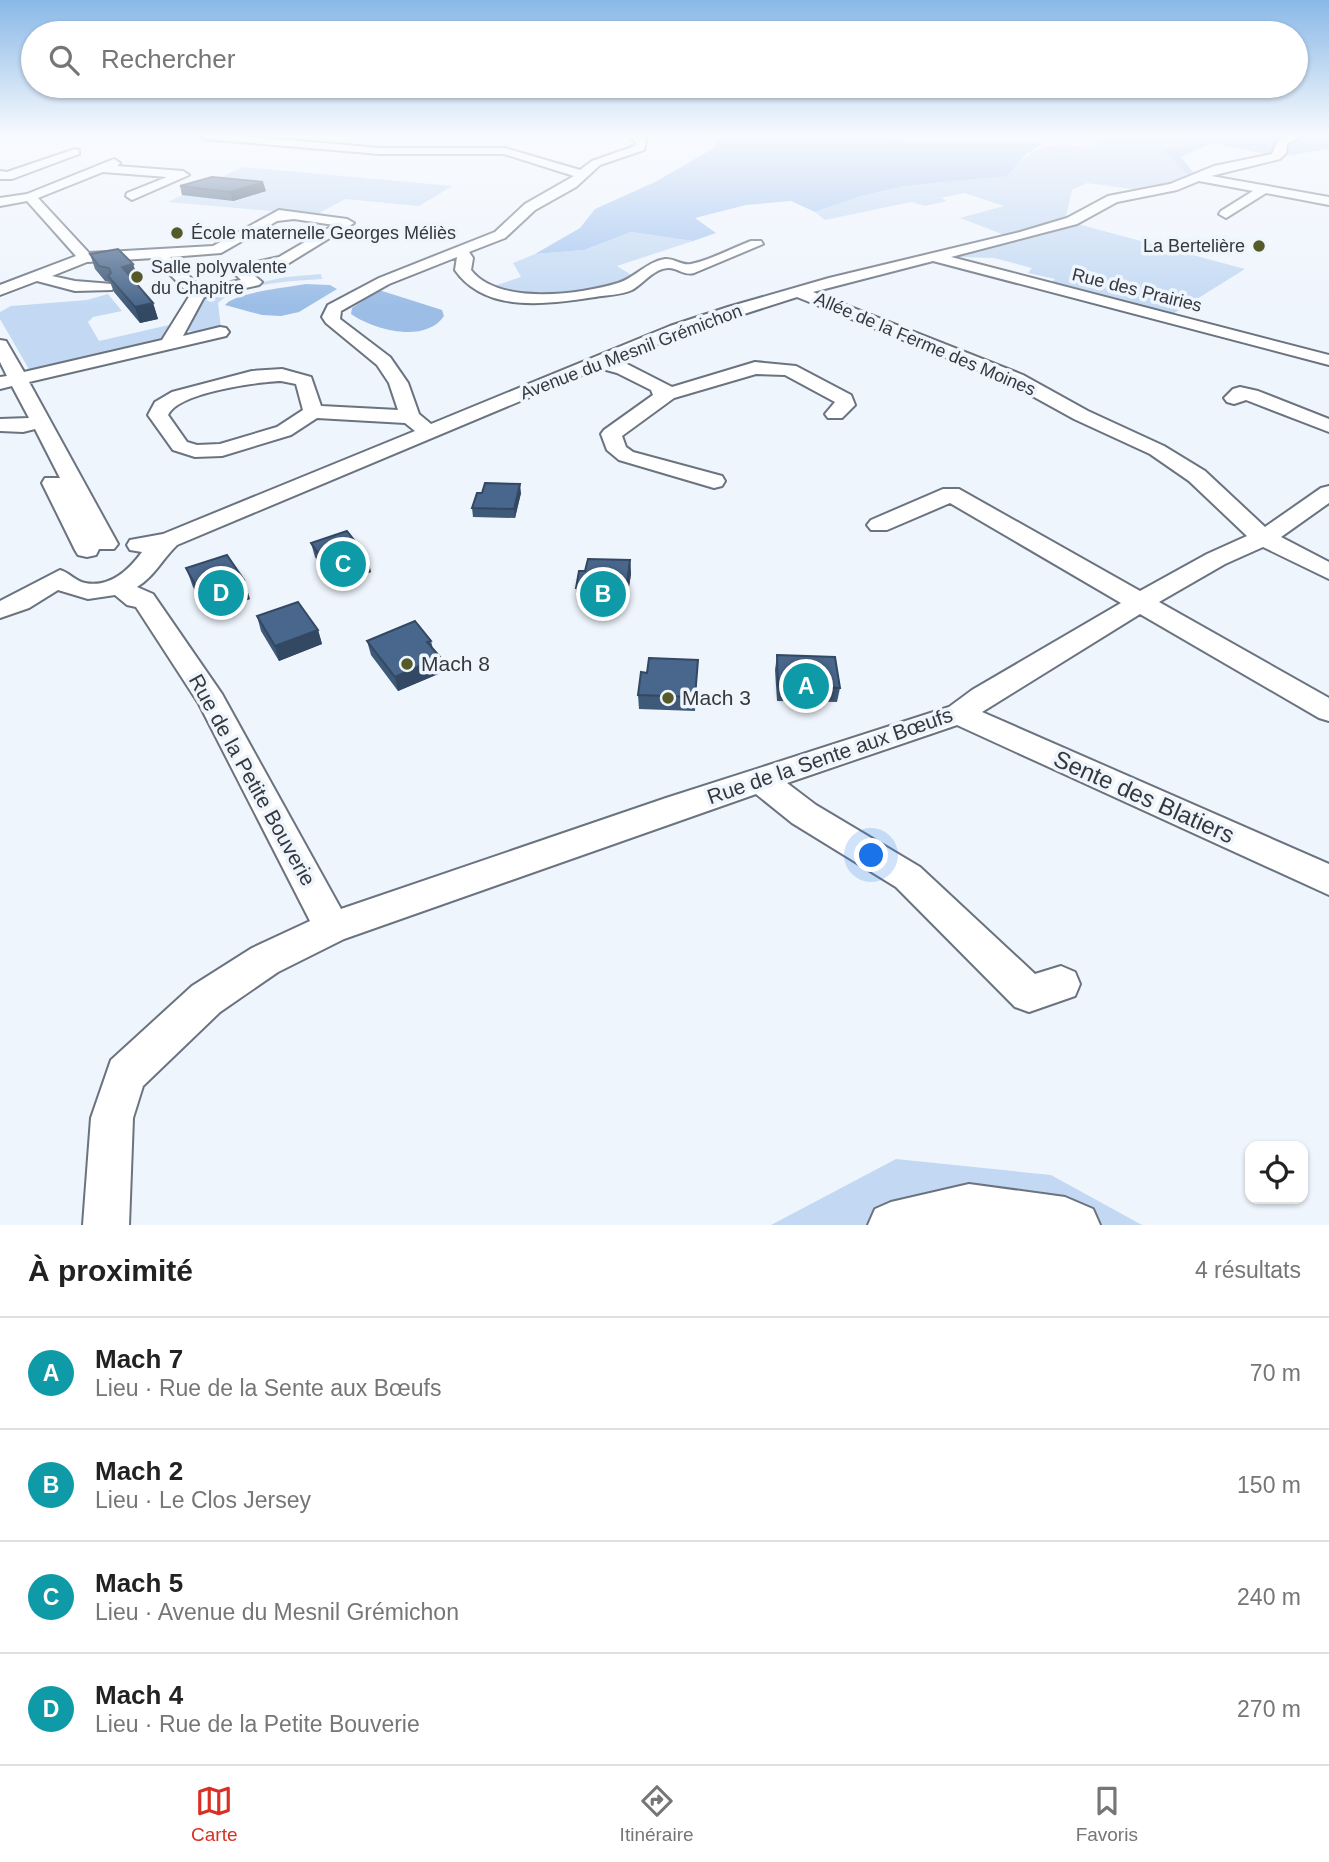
<!DOCTYPE html>
<html lang="fr">
<head>
<meta charset="utf-8">
<style>
  :root { --surface:#fff; --page:#f6f6f6; --text:#222; --muted:#767676; --line:#e0e0e0; --accent:#d93025 }
  body { margin:0; font-family:Arial,sans-serif; background:var(--page); color:var(--text) }
  .controls { position:absolute; right:21px; bottom:21px; display:grid; overflow:hidden; border-radius:14px; box-shadow:0 2px 5px #0004 }
  .controls button { width:63px; height:63px; display:grid; place-items:center; padding:0; border:0; border-bottom:2px solid var(--line); background:var(--surface); color:var(--text); font:35px sans-serif }
  .you { position:absolute; left:872px; top:856px; width:24px; height:24px; margin:-18px; border:5px solid #fff; border-radius:50%; background:#1a73e8; box-shadow:0 0 0 10px #1a73e833 }
  .badge { display:grid; place-items:center; width:46px; height:46px; border-radius:50%; background:var(--accent); color:#fff; font-size:23px; font-weight:700 }
  .pin { position:absolute; translate:-50% -50%; border:4px solid #fff; box-shadow:0 2px 7px #0006 }
  .list { margin:0; padding:0; list-style:none }
  h2 { display:flex; justify-content:space-between; align-items:center; height:91px; margin:0; padding:0 28px; font-size:30px }
  h2 small { font-size:23px; font-weight:400; color:var(--muted) }
  .list li { display:grid; grid-template-columns:46px 1fr auto; gap:21px; align-items:center; box-sizing:border-box; height:112px; padding:0 28px; border-top:2px solid var(--line) }
  .list b { display:block; font-size:26px; white-space:nowrap }
  .list p { margin:0; font-size:23px; white-space:nowrap; color:var(--muted) }
  .list em { font-size:23px; font-style:normal; color:var(--muted) }
  .icon { flex:none; width:38px; height:38px; fill:none; stroke:currentColor; stroke-width:2; stroke-linecap:round; stroke-linejoin:round }
  .map { position:relative; flex:none; width:1329px; height:1225px; overflow:hidden }
  .search { position:absolute; background:var(--surface); box-shadow:0 2px 5px #0004; left:21px; right:21px; top:21px; height:77px; display:flex; align-items:center; gap:18px; box-sizing:border-box; padding:0 24px; border-radius:38px; color:var(--muted); font-size:26px }
  .sheet { height:539px; background:var(--surface) }
  nav { display:flex; justify-content:space-around; align-items:center; box-sizing:border-box; height:98px; border-top:2px solid var(--line); background:var(--surface); font-size:19px; color:var(--muted) }
  nav a { display:grid; justify-items:center; gap:4px }
  nav .on { color:var(--accent) }
  .map>svg:first-child { display:block }
</style>
</head>
<body>
<div class="map">
<svg width="1329" height="1225" viewBox="0 0 1329 1225">
  <rect width="100%" height="100%" fill="#eff5fd"/>
  <g fill="#c3d9f3">
    <path d="M1100,136h90l-3,9 -24,4 34,28 -57,13 -53,-7 -15,7 -7,30 -58,16 -47,-18 44,-12 -40,-13 -23,5 6,3 -22,5 -14,-4 -86,18 -10,-8 46,-16 44,-10 101,-10c35,-38 42,-31 90,-29z"/>
    <polygon points="243,167 452,186 419,206 345,199 316,215 168,202"/>
    <polygon points="1074,223 1245,269 1168,317 1048,285 1055,279 1028,273 1032,268 994,258 957,257"/>
    <path d="M631,232l62,9 -76,25 16,10c-42,26 -99,23 -145,12l33,-11 -8,-14 22,-9 49,-4z"/>
    <path d="M321,274l1,5c-28,2 -84,4 -104,24l3,25 -23,5 -12,-3 20,-36 80,-17z"/>
    <polygon points="108,294 122,311 93,317 88,322 99,341 169,325 160,341 30,371 0,319 0,312 11,306 87,300"/>
    <polygon points="896,1159 1051,1175 1142,1225 771,1225"/>
  </g>
  <g fill="#a5c6f0">
    <polygon points="720,136 887,136 905,142 1031,142 1043,144 1026,154 1007,176 905,186 861,196 815,212 791,201 746,205 695,218 716,233 693,241 631,232 584,250 535,254 580,228 595,209 655,182 714,148"/>
    <polygon points="1190,136 1329,136 1329,149 1279,157 1212,143 1181,157 1197,177 1186,173 1162,149 1187,145"/>
  </g>
  <g fill="#9bbde6">
    <path d="M306,284l24,1 7,4 -38,23 -18,4 -19,-1 -37,-10c8,-12 64,-18 81,-21z"/>
    <path d="M379,290l63,20 2,6c-19,28 -70,14 -93,-2l1,-6z"/>
  </g>
  <g fill="none" stroke-linecap="round" stroke-linejoin="round">
    <defs>
      <g id="minor">
        <path d="M200,136h43l137,12h125l75,22 12,-9 43,-15 1,-4 -7,-6 17,3 -2,11 -44,15 -24,22 -41,23 -30,28 -36,14 4,6 -2,12c27,35 108,25 147,13 17,-5 28,-21 47,-24 9,-1 17,7 26,5 20,-4 41,-16 60,-23h10l2,3 -69,29c-10,3 -16,-5 -25,-5 -15,0 -26,16 -37,22 -11,5 -26,5 -37,7 -47,7 -109,17 -140,-27l2,-13 -68,27 -48,27 -1,8 50,38 18,26 11,31 12,10 239,-98 58,-19 101,-29 191,-46 47,-14 41,-22 62,-12 44,-18 58,-12 6,-14 9,-4h15l-15,8 -1,9 -6,6 -69,17 118,21v8l-63,-12 -40,25 -7,-4 2,-3 32,-20 -54,-10 -22,9 -60,12 -40,22 -126,33 378,98v10l-396,-104 -120,31 210,83 65,36 76,35 41,25 60,56 56,-39 8,-2v17l-48,34 48,25v17l-66,-32 -38,17 -66,38 170,96v23l-10,-3 -179,-104 -158,98 347,152v31l-372,-170 -170,58 29,22 104,62 115,107 26,-8 14,6 5,12 -5,12 -46,16 -14,-5 -119,-120 -104,-64 -36,-29 -412,145 -66,33 -58,40 -77,74 -10,32 -4,107h-46l8,-107 20,-58 81,-74 60,-38 58,-27 -111,-217 -63,-97 -9,-2 -12,-10 -27,4 -30,-9 -29,18 -29,10v-17l60,-31c10,3 15,11 25,13 25,5 44,-13 57,-31l-12,-2 -3,-5 3,-5 33,-6 252,-103 -10,-8 -88,-5 -26,17 -69,21 -27,1 -22,-7 -25,-35 7,-13 17,-10 80,-21 30,-2 29,8 10,29 77,4 -9,-27 -12,-18 -51,-42 -4,-6 6,-12 51,-27 116,-46 30,-28 49,-28 -70,-22h-124l-175,-15zM797,297l212,86 65,36 76,35 39,27 58,55 -40,18 -67,37 -181,-102h-16l-72,31 -4,5 4,5h16l63,-27 171,100 -149,87 -23,17 -283,91 -325,111 -119,-215 -69,-100 -16,-7c17,-10 26,-29 40,-42l422,-177 18,5 34,17 2,5 -49,35 -3,4 6,16 12,10 95,28 8,-2 3,-5 -3,-5 -89,-24 -7,-5 -4,-11 52,-38 82,-24 29,1 50,27 -10,12 3,4h14l13,-13 -4,-10 -55,-29 -41,-4 -83,25 -47,-24 -10,-1 67,-28zM281,381l15,3 7,26 -26,17 -57,17 -23,1 -10,-3 -19,-27c10,-23 90,-33 113,-34z"/>
        <polygon points="75,149 79,150 79,154 12,179 0,179 0,171 7,172"/>
        <path d="M114,159l6,4 -3,3 66,5 6,4 -57,25 -6,-4 1,-3 40,-16 -64,-5 -65,26 51,55 124,-7 66,-36 68,9 7,4 -65,40 -39,9 12,10 -3,3 -55,12 -21,39 37,-9 6,1 3,4 -3,4 -197,46 89,162 -4,5h-15l-3,6 -9,2 -9,-2 -3,-5 -33,-67 3,-5h15l-25,-49 -12,3 -23,-1v-12l29,-1 -17,-32 -12,3v-12l7,-1 -7,-14v-22l6,1 18,31 138,-32 28,-45 -36,-37 -67,4 -35,14 23,5 37,3 2,3 -2,3 -37,1 -38,-10 -37,14v-10l76,-29 -49,-55 -27,5v-8l27,-4zM294,219l40,6 -55,32 -45,10 -3,3 10,10 -40,8 -31,-31 51,-4 56,-32z"/>
        <polygon points="1240,387 1258,391 1329,419 1329,432 1246,400 1234,404 1227,402 1224,398 1233,389"/>
        <polygon points="969,1184 1065,1197 1093,1209 1100,1225 868,1225 875,1209 891,1202"/>
      </g>
    </defs>
    <use href="#minor" stroke="#6a737f" stroke-width="4"/>
    <use href="#minor" fill="#fff" fill-rule="evenodd"/>
  </g>
  <g fill="#3f5978">
    <polygon points="180,186 266,191 233,201 182,195"/>
    <polygon points="90,254 133,264 138,279 134,280 153,303 158,319 140,323 114,292 110,282 105,281 95,269"/>
    <polygon points="482,493 521,493 515,518 473,517 472,508"/>
    <polygon points="311,543 371,572 334,586 315,557"/>
    <polygon points="630,560 631,574 626,605 577,602 576,588 585,571"/>
    <polygon points="186,568 250,599 208,614 193,587"/>
    <polygon points="257,616 318,630 322,644 279,661 261,631"/>
    <polygon points="367,641 431,641 433,649 443,672 398,691 371,655"/>
    <polygon points="777,655 840,688 837,702 777,701 775,670"/>
    <polygon points="697,675 695,711 639,709 638,695"/>
  </g>
  <g fill="#334862">
    <polygon points="263,182 266,191 233,201 230,192"/>
    <polygon points="133,264 138,279 127,281 122,267"/>
    <polygon points="153,303 158,319 140,323 135,307"/>
    <polygon points="520,484 521,493 515,518 514,509"/>
    <polygon points="368,558 371,572 334,586 331,572"/>
    <polygon points="630,560 631,574 626,605 626,590"/>
    <polygon points="244,580 250,599 208,614 201,595"/>
    <polygon points="318,630 322,644 279,661 275,646"/>
    <polygon points="440,657 443,672 398,691 395,677"/>
  </g>
  <g fill="#49678c" stroke="#334862" stroke-width="2">
    <polygon points="212,177 263,182 230,192 180,186"/>
    <polygon points="118,249 133,264 122,267 153,303 135,307 108,276 111,273 109,268 99,266 90,254"/>
    <polygon points="485,483 520,484 514,509 472,508 477,493 482,493"/>
    <polygon points="347,531 368,558 331,572 311,543"/>
    <polygon points="227,555 244,580 201,595 186,568"/>
    <polygon points="588,559 630,560 626,590 576,588 579,571 585,571"/>
    <polygon points="298,602 318,630 275,646 257,616"/>
    <polygon points="415,621 431,641 427,642 440,657 395,677 367,641"/>
    <polygon points="777,655 835,657 840,688 778,686"/>
    <polygon points="649,658 698,660 695,697 638,695 641,672 647,673"/>
  </g>
  <linearGradient id="sky" x2="0" y2="1"><stop stop-color="#89b8e7"/><stop offset="0.44" stop-color="#f8fafe"/><stop offset="1" stop-color="#f8fafe" stop-opacity="0"/></linearGradient>
  <rect width="1329" height="307" fill="url(#sky)"/>
  <g fill="#555a28" stroke="#eff5fd" stroke-width="2.5">
    <circle cx="177" cy="233" r="7"/>
    <circle cx="1259" cy="246" r="7"/>
    <circle cx="137" cy="277" r="7"/>
    <circle cx="407" cy="664" r="7"/>
    <circle cx="668" cy="698" r="7"/>
  </g>
  <g text-anchor="middle" stroke-width="7" stroke-linejoin="round" paint-order="stroke">
    <g font-size="18" fill="#35393e" stroke="#eff5fd" text-anchor="start">
      <text x="191" y="239">École maternelle Georges Méliès</text>
      <text x="1245" y="252" text-anchor="end">La Bertelière</text>
      <text x="151" y="273">Salle polyvalente<tspan x="151" dy="21">du Chapitre</tspan></text>
    </g>
    <g font-size="18" fill="#35393e" stroke="#eff5fd">
      <text transform="translate(1137 290) rotate(14)" y="6">Rue des Prairies</text>
      <text transform="translate(925 344) rotate(23)" y="6">Allée de la Ferme des Moines</text>
      <text transform="translate(631 352) rotate(-21)" y="6">Avenue du Mesnil Grémichon</text>
    </g>
    <g font-size="21" fill="#35393e" stroke="#eff5fd" text-anchor="start">
      <text x="421" y="671">Mach 8</text>
      <text x="682" y="705">Mach 3</text>
    </g>
    <g font-size="21" fill="#35393e" stroke="#eff5fd">
      <text transform="translate(830 756) rotate(-19)" y="7">Rue de la Sente aux Bœufs</text>
      <text transform="translate(252 780) rotate(61)" y="7">Rue de la Petite Bouverie</text>
    </g>
    <g font-size="24" fill="#35393e" stroke="#eff5fd">
      <text transform="translate(1144 797) rotate(24)" y="8">Sente des Blatiers</text>
    </g>
  </g>
</svg>
<div class="controls">
<button><svg class="icon" aria-label="locate" viewBox="0 0 24 24"><circle cx="12" cy="12" r="6"/><path d="M12 2v4M12 18v4M2 12h4M18 12h4"/></svg></button>
</div>
<div class="you"></div>
<div class="pin badge" style="left:806px;top:686px;background:#0f9aa8">A</div>
<div class="pin badge" style="left:603px;top:594px;background:#0f9aa8">B</div>
<div class="pin badge" style="left:343px;top:564px;background:#0f9aa8">C</div>
<div class="pin badge" style="left:221px;top:593px;background:#0f9aa8">D</div>
<div class="search"><svg class="icon" aria-label="search" viewBox="0 0 24 24"><circle cx="10" cy="10" r="6"/><path d="M15 15l6 6"/></svg>Rechercher</div>
</div>
<section class="sheet">
<h2>À proximité<small>4 résultats</small></h2>
<ul class="list">
<li><span class="badge" style="background:#0f9aa8">A</span><div><b>Mach 7</b><p>Lieu · Rue de la Sente aux Bœufs</p></div><em>70 m</em></li>
<li><span class="badge" style="background:#0f9aa8">B</span><div><b>Mach 2</b><p>Lieu · Le Clos Jersey</p></div><em>150 m</em></li>
<li><span class="badge" style="background:#0f9aa8">C</span><div><b>Mach 5</b><p>Lieu · Avenue du Mesnil Grémichon</p></div><em>240 m</em></li>
<li><span class="badge" style="background:#0f9aa8">D</span><div><b>Mach 4</b><p>Lieu · Rue de la Petite Bouverie</p></div><em>270 m</em></li>
</ul>
</section>
<nav>
<a class="on"><svg class="icon" aria-label="map" viewBox="0 0 24 24"><path d="M3 6l6-2 6 2 6-2v14l-6 2-6-2-6 2zM9 4v14M15 6v14"/></svg>Carte</a>
<a><svg class="icon" aria-label="directions" viewBox="0 0 24 24"><path d="M12 3l9 9-9 9-9-9zM9 14v-3h6M13 9l2 2-2 2"/></svg>Itinéraire</a>
<a><svg class="icon" aria-label="saved" viewBox="0 0 24 24"><path d="M7 4h10v16l-5-4-5 4z"/></svg>Favoris</a>
</nav>
</body>
</html>
